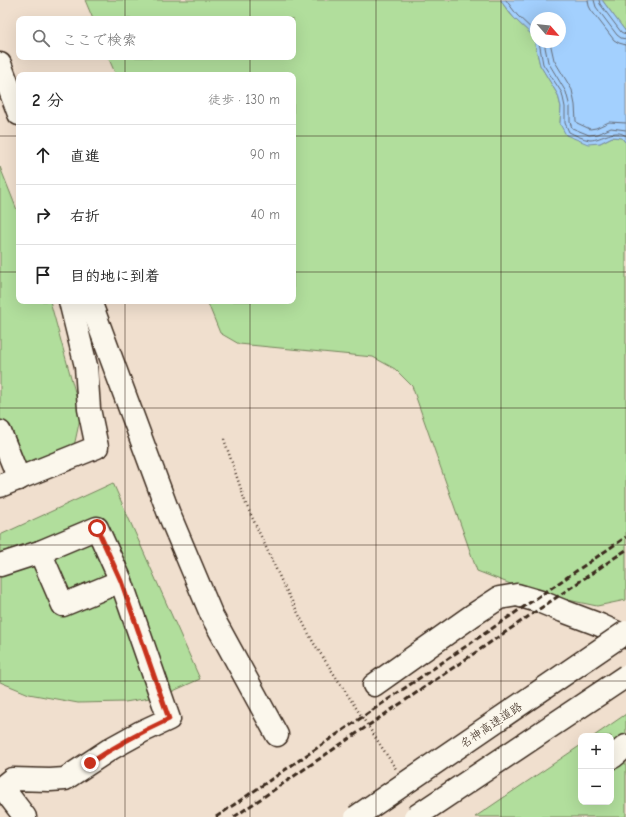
<!DOCTYPE html>
<html lang="ja">
<head>
<meta charset="utf-8">
<style>
  :root { --surface:#fff; --page:#f6f6f6; --text:#222; --muted:#767676; --line:#e0e0e0 }
  body { margin:0; font-family:"Comic Neue","Klee One",sans-serif; background:var(--page); color:var(--text) }
  .controls { position:absolute; right:12px; bottom:12px; display:grid; overflow:hidden; border-radius:8px; box-shadow:0 4px 16px #0002 }
  .controls button { width:36px; height:36px; display:grid; place-items:center; padding:0; border:0; border-bottom:1px solid var(--line); background:var(--surface); color:var(--text); font:20px sans-serif }
  .compass { position:absolute; left:530px; top:12px; width:36px; height:36px; border-radius:50%; background:var(--surface); box-shadow:0 4px 16px #0002; rotate:118deg }
  .stop { position:absolute; width:12px; height:12px; margin:-9px; border:3px solid #c8321e; border-radius:50%; background:#fff }
  .stop.end { background:#c8321e; border-color:#fff; box-shadow:0 1px 4px #0008 }
  .list { margin:0; padding:0; list-style:none }
  h2 { display:flex; justify-content:space-between; align-items:center; height:52px; margin:0; padding:0 16px; font-size:17px }
  h2 small { font-size:13px; font-weight:400; color:var(--muted) }
  .list li { display:grid; grid-template-columns:26px 1fr auto; gap:12px; align-items:center; box-sizing:border-box; height:60px; padding:0 16px; border-top:1px solid var(--line) }
  .list b { display:block; font-size:15px; white-space:nowrap }
  .list em { font-size:13px; font-style:normal; color:var(--muted) }
  .icon { flex:none; width:22px; height:22px; fill:none; stroke:currentColor; stroke-width:2; stroke-linecap:round; stroke-linejoin:round }
  .map { position:relative; flex:none; width:626px; height:817px; overflow:hidden }
  .search { position:absolute; background:var(--surface); box-shadow:0 4px 16px #0002; left:16px; top:16px; width:280px; height:44px; display:flex; align-items:center; gap:10px; box-sizing:border-box; padding:0 14px; border-radius:8px; color:var(--muted); font-size:15px }
  .panel { position:absolute; background:var(--surface); box-shadow:0 4px 16px #0002; left:16px; top:72px; width:280px; height:232px; border-radius:8px }
  .map>svg:first-child { display:block }
</style>
</head>
<body>
<div class="map">
<svg width="626" height="817" viewBox="0 0 626 817">
  <rect width="100%" height="100%" fill="#f0dfce"/>
  <filter id="ink" filterUnits="userSpaceOnUse"><feTurbulence type="fractalNoise" baseFrequency=".025" numOctaves="2"/><feDisplacementMap in="SourceGraphic" scale="8" xChannelSelector="R" yChannelSelector="G"/><feConvolveMatrix kernelMatrix="1 2 1 2 8 2 1 2 1" color-interpolation-filters="sRGB"/></filter>
  <g filter="url(#ink)">
    <g fill="#b1de9c" stroke="#76845d">
      <path d="M85,0h416c7,14 19,24 31,34l1,2 7,29 18,30 3,12 -1,17 40,19 12,-6 10,1 4,5v457l-29,6 -63,-13 -57,-22 -65,-185 -17,-17 -22,-12 -134,-13 -19,-11 -13,-32h86v-226h-177l-8,-18h185v-38h-200z"/>
      <polygon points="602,0 626,0 626,32"/>
      <polygon points="0,167 19,215 19,301 50,301 81,414 73,451 21,473 0,421"/>
      <polygon points="113,483 200,679 162,696 125,702 78,703 29,694 0,682 0,535"/>
      <polygon points="626,714 626,817 475,817 581,745 581,802 611,802 611,736 594,736"/>
    </g>
    <path fill="#a3d0fe" stroke="#798ea4" fill-rule="evenodd" d="M501,0h101l24,32v111l-4,-5 -10,-1 -12,6 -12,1 -22,-9 -6,-11 1,-17 -3,-12 -18,-30 -7,-29 -19,-18 -11,-14zM536,18h24v24h-24z"/>
    <g fill="none" stroke-linecap="round" stroke-linejoin="round">
      <g stroke="#656c78" stroke-width="1">
        <polyline points="506,0 517,15 536,33"/>
        <polyline points="588,0 589,6 591,10 614,40 619,43 626,45"/>
        <polyline points="594,0 596,7 617,35 621,38 626,39"/>
        <polyline points="599,0 600,4 621,32 623,33 626,34"/>
        <path d="M539,42l4,22 19,29 3,14v16l4,9c6,3 14,7 21,8 12,0 25,-13 36,-4"/>
        <polyline points="544,42 548,62 566,92 570,107 570,122 572,128 589,135 598,134 611,128 626,130"/>
        <polyline points="550,42 554,60 572,90 575,105 576,121 577,123 590,129 596,128 609,122 626,123"/>
      </g>
      <defs>
        <g id="minor">
          <polyline points="0,64 19,114"/>
          <polyline points="90,301 169,514 212,616 277,735"/>
          <polyline points="0,432 19,479"/>
          <polyline points="0,486 97,447 89,409 86,366 70,301"/>
          <polyline points="40,552 63,605 121,581"/>
          <polyline points="0,565 40,552 97,528 121,581 169,719 141,732 112,748 65,779 50,780 12,779 2,787 25,817"/>
          <polyline points="374,685 473,615 499,598 517,595 541,602 563,611 600,625 626,637"/>
          <polyline points="613,757 626,746"/>
        </g>
      </defs>
      <use href="#minor" stroke="#3b2a1e" stroke-width="25"/>
      <polyline stroke="#3b2a1e" stroke-width="2.5" stroke-dasharray="1 3" stroke-linecap="butt" points="224,439 246,504 282,582 313,642 396,769"/>
      <use href="#minor" stroke="#fbf7ec" stroke-width="22"/>
      <g stroke="#3b2a1e" stroke-width="3" stroke-dasharray="6 3" stroke-linecap="butt">
        <polyline points="216,817 626,537"/>
        <polyline points="234,817 626,550"/>
      </g>
      <defs>
        <g id="highway-bridge">
          <polyline points="356,817 626,632"/>
          <polyline points="415,817 626,676"/>
        </g>
      </defs>
      <use href="#highway-bridge" stroke="#3b2a1e" stroke-width="25" stroke-linecap="butt"/>
      <use href="#highway-bridge" stroke="#fbf7ec" stroke-width="22"/>
    </g>
  </g>
  <g fill="none" stroke-linecap="round" stroke-linejoin="round" filter="url(#ink)">
    <path stroke="#c8321e" stroke-width="5" d="M90,763c25,-17 51,-31 79,-44l-48,-138 -24,-53"/>
  </g>
  <path fill="none" stroke="#3b2a1e" stroke-width="1" stroke-opacity="0.55" d="M125,0v19M250,0v19M376,0v817M501,0v817M125,57v18M250,57v18M0,136h19M293,136h333M0,272h19M293,272h333M125,301v516M250,301v516M0,408h626M0,545h626M0,681h626"/>
  <g text-anchor="middle" stroke-width="3" stroke-linejoin="round" paint-order="stroke">
    <g font-size="12" fill="#3b2a1e" stroke="#fbf7ec">
      <text transform="translate(491 725) rotate(-34)" y="4">名神高速道路</text>
    </g>
  </g>
</svg>
<div class="controls">
<button>+</button>
<button>−</button>
</div>
<svg class="compass" viewBox="-18 -18 36 36"><path d="M0-13l5 13h-10z" fill="#e53935"/><path d="M0 13l5-13h-10z" fill="#767676"/></svg>
<div class="stop" style="left:97px;top:528px"></div>
<div class="stop end" style="left:90px;top:763px"></div>
<div class="search"><svg class="icon" aria-label="search" viewBox="0 0 24 24"><circle cx="10" cy="10" r="6"/><path d="M15 15l6 6"/></svg>ここで検索</div>
<section class="panel">
<h2>2 分<small>徒歩 · 130 m</small></h2>
<ul class="list">
<li><svg class="icon" aria-label="ahead" viewBox="0 0 24 24"><path d="M12 20V5M6 11l6-6 6 6"/></svg><div><b>直進</b></div><em>90 m</em></li>
<li><svg class="icon" aria-label="right" viewBox="0 0 24 24"><path d="M7 20v-9h11M14 6l5 5-5 5"/></svg><div><b>右折</b></div><em>40 m</em></li>
<li><svg class="icon" aria-label="arrive" viewBox="0 0 24 24"><path d="M6 21V4h12l-3 4 3 4H6"/></svg><div><b>目的地に到着</b></div></li>
</ul>
</section>
</div>
</body>
</html>
